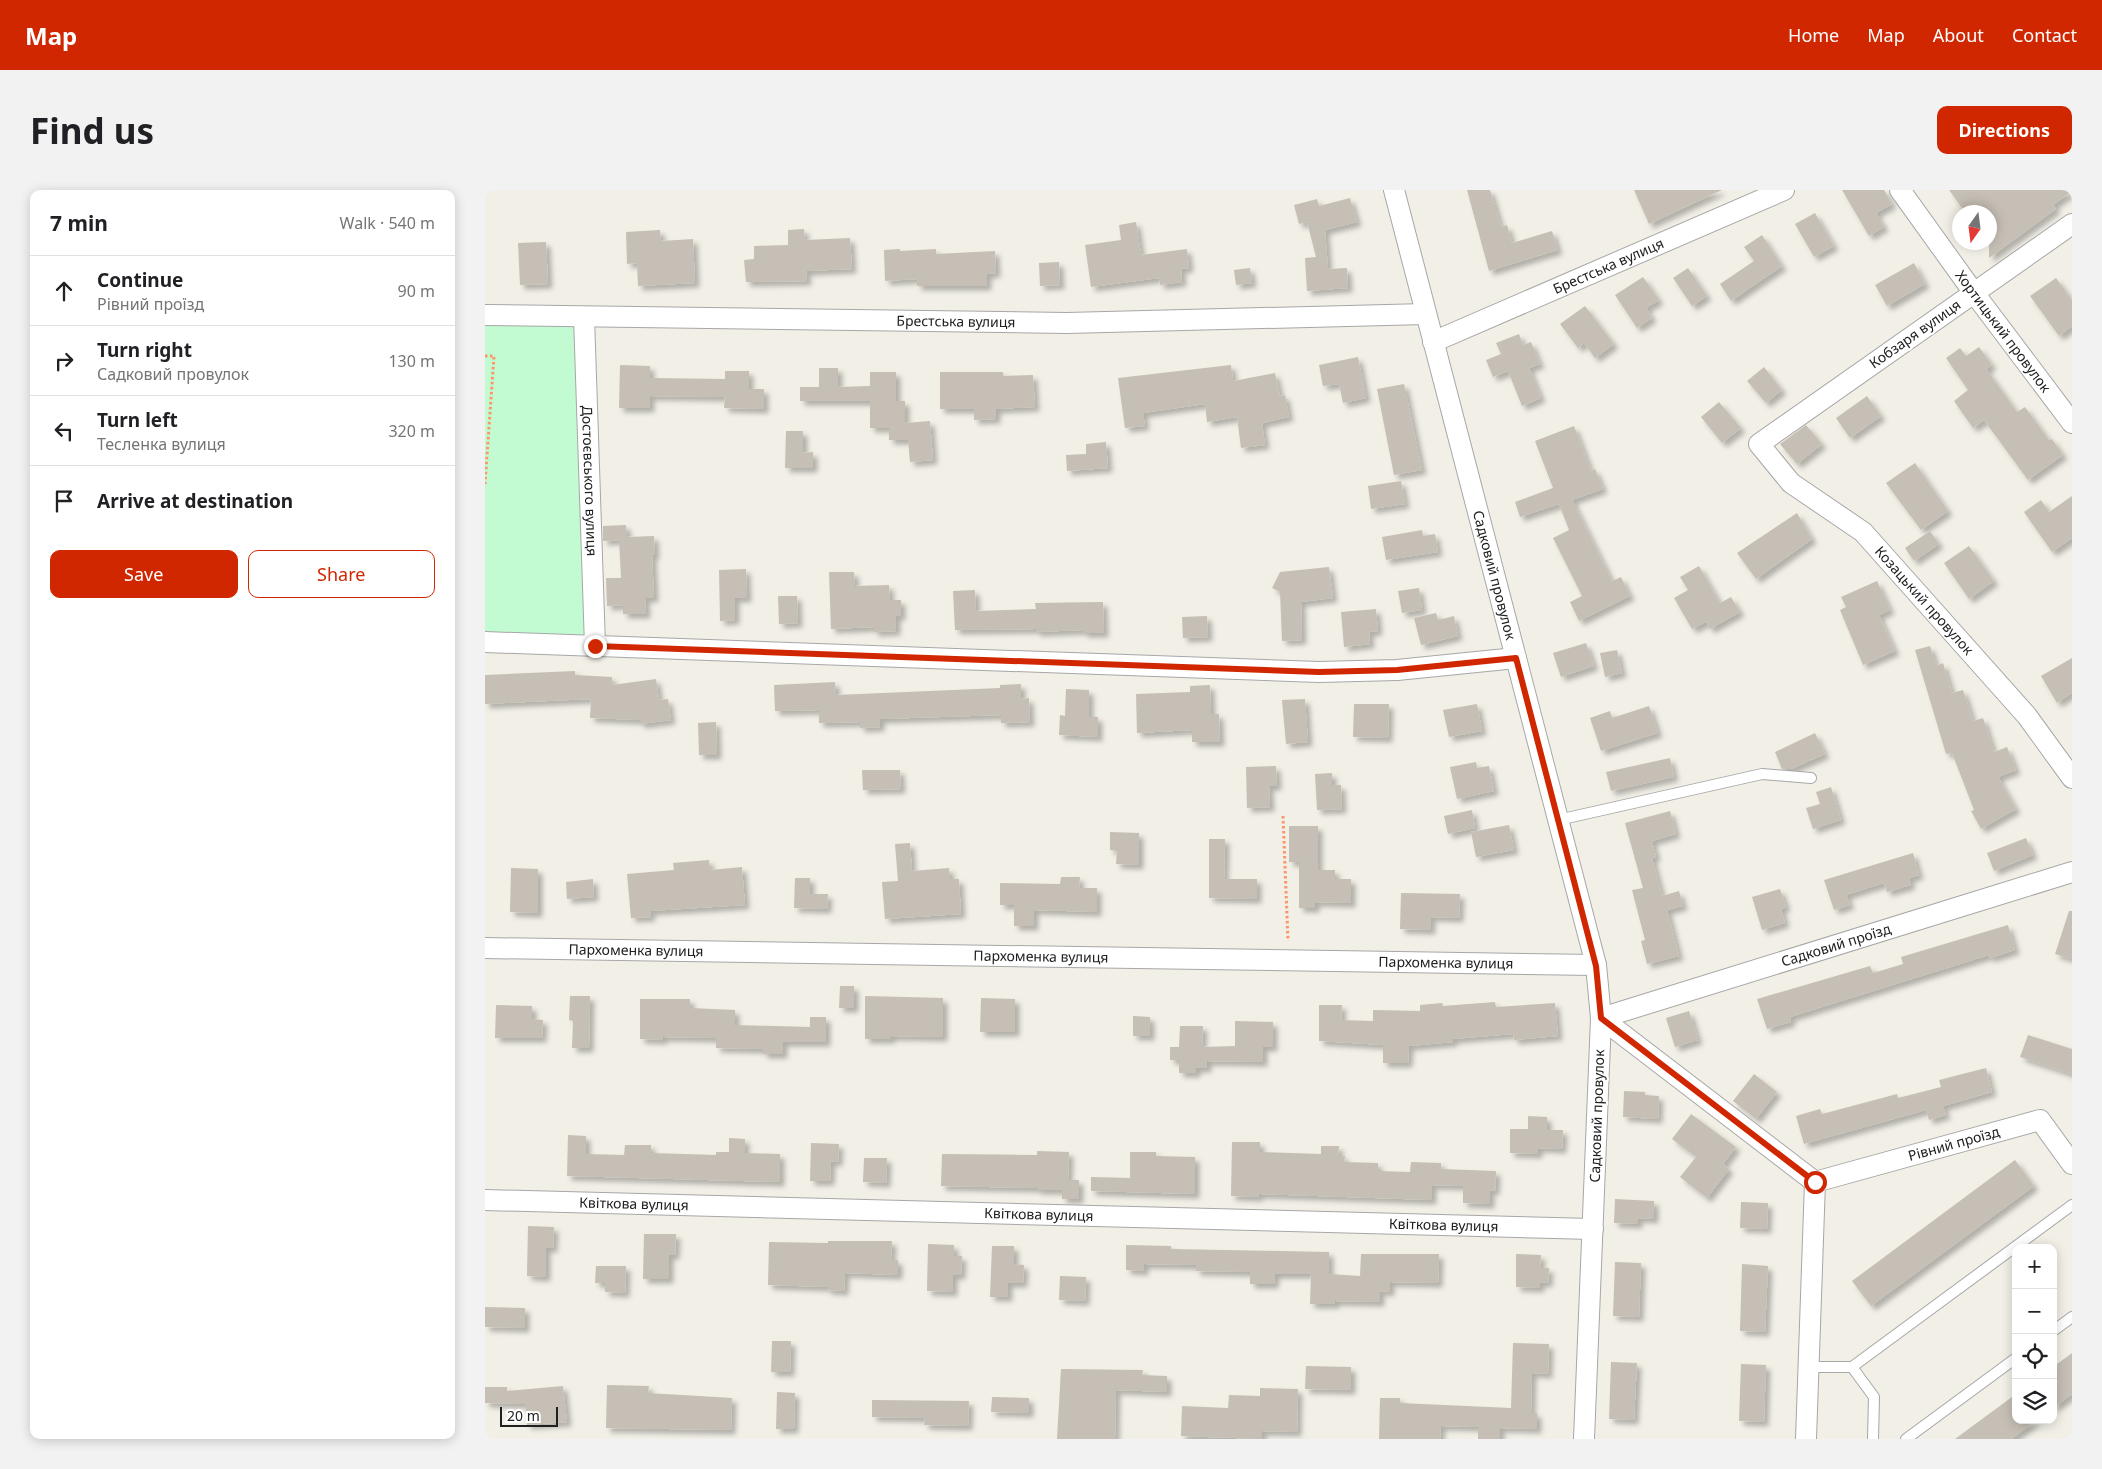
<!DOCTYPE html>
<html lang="en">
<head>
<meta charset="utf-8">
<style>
  :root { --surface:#fff; --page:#f2f2f2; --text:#202124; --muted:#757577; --line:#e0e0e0; --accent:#d02700 }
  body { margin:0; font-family:"Noto Sans",sans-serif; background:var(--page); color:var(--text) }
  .controls { position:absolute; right:15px; bottom:15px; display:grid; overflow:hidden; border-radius:10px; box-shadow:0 2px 12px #0003 }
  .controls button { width:45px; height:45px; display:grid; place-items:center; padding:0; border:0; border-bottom:1px solid var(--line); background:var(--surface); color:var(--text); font:25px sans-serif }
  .compass { position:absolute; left:1467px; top:15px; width:45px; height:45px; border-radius:50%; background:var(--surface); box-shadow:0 2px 12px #0003; rotate:194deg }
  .scale { position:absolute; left:15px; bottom:12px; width:58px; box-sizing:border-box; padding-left:5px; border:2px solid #202020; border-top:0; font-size:14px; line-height:18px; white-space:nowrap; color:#202020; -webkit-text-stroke:4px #fff; paint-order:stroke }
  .stop { position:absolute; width:15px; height:15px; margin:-11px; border:4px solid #d02700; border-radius:50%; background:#fff }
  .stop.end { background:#d02700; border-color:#fff; box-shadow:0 1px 5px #0008 }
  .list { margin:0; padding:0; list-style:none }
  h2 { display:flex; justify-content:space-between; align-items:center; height:65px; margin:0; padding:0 20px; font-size:21px }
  h2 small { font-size:16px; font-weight:400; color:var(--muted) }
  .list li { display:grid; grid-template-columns:32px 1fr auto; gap:15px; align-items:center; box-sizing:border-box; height:70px; padding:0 20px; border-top:1px solid var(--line) }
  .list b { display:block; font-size:19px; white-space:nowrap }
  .list p { margin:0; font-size:16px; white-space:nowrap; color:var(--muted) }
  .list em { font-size:16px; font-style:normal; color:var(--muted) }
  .actions { display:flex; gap:10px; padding:15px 20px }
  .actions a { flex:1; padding:11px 0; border:1px solid var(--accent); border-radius:10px; text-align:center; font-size:18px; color:var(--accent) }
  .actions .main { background:var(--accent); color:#fff }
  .icon { flex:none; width:28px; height:28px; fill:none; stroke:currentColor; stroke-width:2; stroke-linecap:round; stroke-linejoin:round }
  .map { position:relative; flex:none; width:1587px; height:1249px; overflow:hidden; border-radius:10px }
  header { display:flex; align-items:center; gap:30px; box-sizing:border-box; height:70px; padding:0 25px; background:var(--accent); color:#fff }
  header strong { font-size:24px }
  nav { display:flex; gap:28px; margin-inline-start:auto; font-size:18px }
  .intro { display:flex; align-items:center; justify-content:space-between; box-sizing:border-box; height:120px; padding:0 30px }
  h1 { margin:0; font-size:35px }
  .button { padding:12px 22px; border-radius:10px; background:var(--accent); color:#fff; font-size:18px; font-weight:700 }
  main { display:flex; gap:30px; padding:0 30px }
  aside { flex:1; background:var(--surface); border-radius:10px; box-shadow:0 2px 12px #0003 }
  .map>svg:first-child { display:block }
</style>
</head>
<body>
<header>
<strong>Map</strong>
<nav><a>Home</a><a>Map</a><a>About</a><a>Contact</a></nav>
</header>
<div class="intro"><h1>Find us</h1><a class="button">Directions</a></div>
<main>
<aside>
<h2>7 min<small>Walk · 540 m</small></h2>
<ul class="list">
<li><svg class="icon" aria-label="ahead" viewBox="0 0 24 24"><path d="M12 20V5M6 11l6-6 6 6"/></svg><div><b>Continue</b><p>Рівний проїзд</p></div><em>90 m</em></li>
<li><svg class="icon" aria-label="right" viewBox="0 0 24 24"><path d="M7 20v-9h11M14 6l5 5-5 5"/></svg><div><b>Turn right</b><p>Садковий провулок</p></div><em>130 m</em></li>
<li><svg class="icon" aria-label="left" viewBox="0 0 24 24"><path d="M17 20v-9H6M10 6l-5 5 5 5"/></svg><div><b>Turn left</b><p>Тесленка вулиця</p></div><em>320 m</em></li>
<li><svg class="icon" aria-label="arrive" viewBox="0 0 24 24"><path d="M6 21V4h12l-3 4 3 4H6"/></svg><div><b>Arrive at destination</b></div></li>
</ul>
<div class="actions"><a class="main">Save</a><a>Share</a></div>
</aside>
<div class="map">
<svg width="1587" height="1249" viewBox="0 0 1587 1249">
  <defs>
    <filter id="shadow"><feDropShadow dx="4.5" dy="4.5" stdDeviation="2.5" flood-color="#0004"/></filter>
  </defs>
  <rect width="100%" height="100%" fill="#f1efe6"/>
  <polygon fill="#c2fbd1" points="0,130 94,131 105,451 0,448"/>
  <g fill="#c6bfb5" filter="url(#shadow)">
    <polygon points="982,0 1005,0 1016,37 1022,35 1027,53 1067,41 1073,60 1004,81"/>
    <polygon points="1149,0 1237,0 1164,34"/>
    <polygon points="1357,0 1399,0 1407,14 1391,23 1399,37 1384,46"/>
    <polygon points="1464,0 1587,0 1587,1 1568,15 1571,19 1504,68 1504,22 1480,22"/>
    <polygon points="865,8 872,32 840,40 843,79 862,78 863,98 822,101 820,68 831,67 822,32 814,34 809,15 832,9 834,16"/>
    <polygon points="1330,23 1349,56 1329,67 1310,34"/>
    <polygon points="651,32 656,65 702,59 704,78 696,79 697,92 675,95 674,88 606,97 600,55 636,50 634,35"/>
    <polygon points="319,39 320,50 365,48 367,79 321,81 322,91 261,92 259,70 269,69 269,56 303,55 303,40"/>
    <polygon points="175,40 176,51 208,49 210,93 153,96 152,73 142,74 141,42"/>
    <polygon points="1277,45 1297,76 1246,111 1235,94 1269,71 1259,57"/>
    <polygon points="61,52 63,94 35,95 33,53"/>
    <polygon points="415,59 415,61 451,59 451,64 510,61 511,83 502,84 502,96 432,96 432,89 400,91 399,60"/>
    <polygon points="574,72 575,95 555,96 554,73"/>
    <polygon points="1429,73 1440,94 1402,116 1390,95"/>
    <polygon points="765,78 767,93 751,95 749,80"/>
    <polygon points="1203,78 1222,106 1207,116 1188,88"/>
    <polygon points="1158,87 1174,110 1161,118 1167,128 1152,138 1130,105"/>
    <polygon points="1571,88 1587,110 1587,136 1574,146 1545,106"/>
    <polygon points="1100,116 1129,154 1110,168 1099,153 1093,158 1075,134"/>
    <polygon points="1034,144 1038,155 1046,152 1055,174 1044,178 1056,208 1037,216 1023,181 1008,187 1001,170 1016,164 1011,153"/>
    <polygon points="1494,157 1507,175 1501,179 1532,222 1540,217 1564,250 1567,249 1578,265 1543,290 1499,230 1488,238 1469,211 1483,200 1461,168 1475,158 1481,166"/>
    <polygon points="873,167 881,208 858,213 854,194 838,196 834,175"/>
    <polygon points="135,175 165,176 165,188 240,189 240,181 264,181 264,199 279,199 279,219 239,218 240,207 165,206 165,218 134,218"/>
    <polygon points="746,175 748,191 790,183 795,206 800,205 804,227 777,233 780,255 756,258 752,227 722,232 720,214 658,223 660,236 640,238 633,188"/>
    <polygon points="1279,177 1297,200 1281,213 1262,191"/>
    <polygon points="334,178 353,178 353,197 385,196 385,182 411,182 411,211 420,211 420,233 445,231 448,270 425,272 423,250 404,250 404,238 385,238 385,211 315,211 315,197 334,197"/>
    <polygon points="455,182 518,182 518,186 548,185 550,217 511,219 511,229 489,230 489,219 455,219"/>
    <polygon points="919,194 937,280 909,285 892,199"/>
    <polygon points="1382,206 1396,226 1365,248 1351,228"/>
    <polygon points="1234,212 1256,238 1237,253 1216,227"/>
    <polygon points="1321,235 1337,254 1312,274 1295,254"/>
    <polygon points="1089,236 1106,281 1110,279 1118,299 1087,310 1127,391 1136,387 1145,406 1094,431 1085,412 1097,406 1068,348 1084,340 1074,314 1035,327 1030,312 1068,298 1050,251"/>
    <polygon points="301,241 318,241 318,263 328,262 328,278 300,278"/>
    <polygon points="621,252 623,278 582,281 581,265 601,264 601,254"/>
    <polygon points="1430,273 1463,321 1436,340 1401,293"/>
    <polygon points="916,291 920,314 886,319 883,296"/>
    <polygon points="1587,306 1587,348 1567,362 1539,322 1556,310 1564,322"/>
    <polygon points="1312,323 1327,349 1271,389 1252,363"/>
    <polygon points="141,335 142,347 169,346 170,365 167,365 169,408 160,408 161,424 138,424 138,415 122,416 121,388 136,388 134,350 118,351 118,336"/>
    <polygon points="937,340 938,346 950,344 953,362 901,370 897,347"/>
    <polygon points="1445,341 1454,354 1429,371 1420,358"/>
    <polygon points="1484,356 1509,391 1484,409 1459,373"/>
    <polygon points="1214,376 1235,413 1246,407 1255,422 1225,439 1221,432 1207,439 1189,408 1203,400 1195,387"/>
    <polygon points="844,377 848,408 816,412 817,450 797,451 795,402 787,398 795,382"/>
    <polygon points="261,379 262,408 250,408 250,430 235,431 234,380"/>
    <polygon points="344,382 369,382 370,396 404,395 405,410 416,410 416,426 411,426 411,441 389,442 389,437 346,439"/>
    <polygon points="1392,391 1405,420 1394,425 1410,461 1378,475 1355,420 1361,417 1356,407"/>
    <polygon points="934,398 937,420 917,423 913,401"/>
    <polygon points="490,400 491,421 551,419 550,413 618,412 619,443 598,443 598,440 551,442 551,439 470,440 468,401"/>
    <polygon points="293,406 312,406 313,433 294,434"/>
    <polygon points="891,419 893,441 884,442 885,454 859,457 856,422"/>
    <polygon points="951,423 953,430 969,426 973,446 936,455 929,428"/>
    <polygon points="722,426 723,447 698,448 697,427"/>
    <polygon points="1101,453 1109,476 1076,487 1068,463"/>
    <polygon points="1445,456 1451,476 1458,473 1467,503 1478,500 1488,531 1498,528 1509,562 1522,557 1531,580 1513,587 1531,619 1496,639 1486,621 1489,620 1467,563 1461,564 1430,460"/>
    <polygon points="1132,460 1137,483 1120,487 1115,463"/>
    <polygon points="1587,468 1587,503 1572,513 1556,486"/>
    <polygon points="90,481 90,485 127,487 127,495 171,489 174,510 183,509 186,530 155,534 155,530 105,528 106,509 0,514 0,485"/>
    <polygon points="350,492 351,505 515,498 515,495 536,494 536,509 544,508 545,532 516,533 516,525 395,529 395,537 375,538 375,532 334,533 334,520 290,521 289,495"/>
    <polygon points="725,495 726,524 734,524 735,552 707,552 707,540 652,543 651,504 705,502 705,496"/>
    <polygon points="581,499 604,500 604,527 613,527 613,547 574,545 575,525 580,526"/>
    <polygon points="820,509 823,552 801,554 797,510"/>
    <polygon points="869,514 904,514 903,548 868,547"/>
    <polygon points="992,514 997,541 964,547 958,520"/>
    <polygon points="1164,516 1173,543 1116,561 1105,528 1125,521 1127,528"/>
    <polygon points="231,532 232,565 214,565 213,533"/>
    <polygon points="1330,543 1340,564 1306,579 1297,579 1290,562"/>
    <polygon points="1185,568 1189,587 1126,601 1121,582"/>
    <polygon points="991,572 992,578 1004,576 1009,601 972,609 965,577"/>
    <polygon points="791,576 792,596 784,596 785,617 762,618 761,577"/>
    <polygon points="377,580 415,580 416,599 378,600"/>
    <polygon points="847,583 847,595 856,595 857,619 832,620 830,584"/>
    <polygon points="1346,597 1356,630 1328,639 1321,618 1335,614 1331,602"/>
    <polygon points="987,620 990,638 963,644 959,626"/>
    <polygon points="1185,621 1191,644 1167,651 1171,667 1167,668 1177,706 1194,701 1198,716 1182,720 1194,766 1162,774 1156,751 1160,750 1147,700 1158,698 1140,633"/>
    <polygon points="1024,635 1029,660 991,667 986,642"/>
    <polygon points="804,636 833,636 833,680 850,680 850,689 866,689 866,713 830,712 830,718 814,718 814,672 804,672"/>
    <polygon points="625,642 654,643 654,675 631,674 632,661 625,660"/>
    <polygon points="1541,648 1548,665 1509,681 1502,663"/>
    <polygon points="724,649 740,649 739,689 772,689 772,709 724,708"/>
    <polygon points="425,653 427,681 464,678 465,689 474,689 476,724 400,729 397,692 413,691 410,654"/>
    <polygon points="1428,663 1434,685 1424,688 1426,695 1402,702 1399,693 1361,705 1365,715 1349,720 1339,690"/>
    <polygon points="224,670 225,680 257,677 260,715 165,721 166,727 146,728 142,684 189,680 188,673"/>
    <polygon points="26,678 53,679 53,723 25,722"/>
    <polygon points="576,687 595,687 594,698 612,698 612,722 549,720 549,736 529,736 529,715 515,715 515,693 575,694"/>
    <polygon points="310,688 325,688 325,704 343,704 342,719 309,718"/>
    <polygon points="108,689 109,707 82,709 81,692"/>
    <polygon points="1295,699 1301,717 1296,719 1300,733 1277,740 1267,707"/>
    <polygon points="916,703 975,704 974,728 946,727 946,740 915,739"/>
    <polygon points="1584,721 1587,721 1587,769 1570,764"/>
    <polygon points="1523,735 1530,760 1505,768 1504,765 1305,827 1306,832 1282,839 1272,809 1385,776 1388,783 1418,774 1416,767"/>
    <polygon points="355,796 369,796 369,818 354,818"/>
    <polygon points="85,806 105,806 104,858 87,858 88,831 84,830"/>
    <polygon points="380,806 458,808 458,847 406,846 406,849 380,849"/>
    <polygon points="496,808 530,809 530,842 495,842"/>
    <polygon points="155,809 205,809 205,818 250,820 250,835 325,837 325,827 341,827 341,852 298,852 298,864 278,864 278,859 231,858 231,848 178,847 178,850 155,849"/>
    <polygon points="1010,812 1011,817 1070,813 1073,846 1029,850 1028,844 968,849 968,852 924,856 923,873 898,873 898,855 834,851 834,815 857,815 856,830 888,831 888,820 935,821 935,815 957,813 958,816"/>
    <polygon points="11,815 47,816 47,829 58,830 57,848 10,848"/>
    <polygon points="1204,821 1213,850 1190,857 1181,828"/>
    <polygon points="648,826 665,827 665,846 648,846"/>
    <polygon points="750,831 788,832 788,857 778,857 778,872 722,871 722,878 711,878 711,883 694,883 694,870 685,870 685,857 694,857 695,836 718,836 717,857 750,856"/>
    <polygon points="1543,845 1587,859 1587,884 1535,867"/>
    <polygon points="1501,878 1507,902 1458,916 1461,925 1444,930 1441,920 1319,954 1311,926 1335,919 1337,924 1412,904 1413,908 1456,897 1454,890"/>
    <polygon points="1269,884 1292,902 1271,929 1248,911"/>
    <polygon points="1139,901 1160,902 1160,905 1174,906 1173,929 1138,927"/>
    <polygon points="1206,924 1251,957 1238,974 1244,979 1222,1008 1195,987 1211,967 1187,949"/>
    <polygon points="1043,926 1062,927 1062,940 1078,940 1077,959 1053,958 1053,964 1025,963 1025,939 1043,939"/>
    <polygon points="83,945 101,946 101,964 139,965 140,955 166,955 166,963 231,965 231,962 244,962 244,948 260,949 260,963 295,964 295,992 82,986"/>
    <polygon points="747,952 775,952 775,962 836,964 836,956 854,956 853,966 860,966 859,972 893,973 893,981 925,982 926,972 956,973 956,979 1011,981 1010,1001 1005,1000 1005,1014 978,1013 978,996 947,995 947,1010 774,1004 773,1007 746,1006"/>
    <polygon points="326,953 354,954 353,972 346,971 345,991 325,991"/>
    <polygon points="552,961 584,962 583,990 594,990 594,1009 577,1009 577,1000 552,1000 552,998 456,996 457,964 552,965"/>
    <polygon points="645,962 671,962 671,966 710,967 710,1004 606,1001 606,987 645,988"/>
    <polygon points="379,968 402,968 401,993 378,992"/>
    <polygon points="1530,970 1549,996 1386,1116 1367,1091"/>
    <polygon points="1130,1009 1169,1011 1169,1029 1153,1028 1153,1034 1129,1033"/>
    <polygon points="1256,1012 1283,1013 1282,1039 1255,1038"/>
    <polygon points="43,1036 69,1037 68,1058 61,1058 61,1087 42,1086"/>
    <polygon points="159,1044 191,1044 190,1065 184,1065 184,1089 158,1089"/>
    <polygon points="343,1051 407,1051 406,1070 413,1070 413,1085 360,1083 359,1101 342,1100 342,1097 283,1095 284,1052 343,1053"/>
    <polygon points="443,1054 469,1055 469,1066 477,1066 476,1085 468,1085 468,1102 442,1101"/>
    <polygon points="641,1055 686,1056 686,1059 844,1062 844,1084 875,1086 876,1064 954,1064 953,1093 905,1092 905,1102 895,1101 895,1112 850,1111 850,1114 825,1114 826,1084 790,1084 789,1094 765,1094 765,1082 711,1081 711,1075 659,1074 659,1081 641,1080"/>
    <polygon points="507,1056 529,1056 529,1074 539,1075 538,1093 523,1093 523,1107 505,1107"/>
    <polygon points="1031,1064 1056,1065 1055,1078 1064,1078 1063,1093 1055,1092 1055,1098 1031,1097"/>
    <polygon points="1130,1072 1156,1073 1154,1127 1128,1126"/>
    <polygon points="1257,1074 1283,1076 1280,1142 1255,1141"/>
    <polygon points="111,1076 141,1076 140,1103 120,1102 120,1093 110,1093"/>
    <polygon points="575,1086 601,1087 600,1111 574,1110"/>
    <polygon points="0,1117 40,1118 40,1138 0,1137"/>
    <polygon points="287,1151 306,1151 305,1182 286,1182"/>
    <polygon points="1028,1153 1064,1154 1063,1184 1047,1183 1046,1223 1052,1223 1052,1239 1015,1238 1015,1249 993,1249 993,1237 956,1236 955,1249 894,1249 895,1208 915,1208 915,1213 1026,1218"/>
    <polygon points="1587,1163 1587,1204 1568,1218 1568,1177"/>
    <polygon points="1126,1172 1152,1173 1149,1230 1124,1229"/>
    <polygon points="1256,1174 1281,1175 1279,1232 1254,1231"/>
    <polygon points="821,1176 866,1177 866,1200 820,1199"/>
    <polygon points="576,1179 658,1180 657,1185 682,1186 682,1202 631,1200 630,1249 572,1249"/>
    <polygon points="122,1195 164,1196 163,1203 247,1208 246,1240 121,1238"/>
    <polygon points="78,1196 82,1232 42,1235 40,1214 0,1213 0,1197 22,1197 22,1201"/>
    <polygon points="775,1198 813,1199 812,1242 777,1241 777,1249 696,1246 697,1216 743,1218 744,1205 775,1206"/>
    <polygon points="292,1202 310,1203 309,1239 291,1239"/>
    <polygon points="1531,1204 1531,1230 1552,1230 1526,1249 1470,1249"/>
    <polygon points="507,1207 544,1208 544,1223 506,1222"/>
    <polygon points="387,1210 484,1211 483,1236 439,1235 440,1228 387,1227"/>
  </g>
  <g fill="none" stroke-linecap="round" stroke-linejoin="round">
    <defs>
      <g id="lane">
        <polyline points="1073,630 1277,584 1326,588"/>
        <polyline points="1568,1141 1587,1127"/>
        <polyline points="1324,1177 1367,1177 1587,1015"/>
        <polyline points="1367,1177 1389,1207 1388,1249"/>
        <polyline points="1421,1249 1531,1168"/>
      </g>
      <g id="street">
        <path id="s1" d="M909,0l202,775 5,53 -17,421"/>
        <path id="s2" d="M1415,0l74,103 98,130"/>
        <path id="s3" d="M1587,34l-313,220 32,39 72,49 164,184 45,62"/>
        <path id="s4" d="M0,125l582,8 359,-9"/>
        <path id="s5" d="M99,127l11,329"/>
        <path id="s6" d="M948,152l351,-152"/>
        <polyline points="0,452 834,482 912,480 1031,468"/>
        <path id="s7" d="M0,758l1111,17"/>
        <path id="s8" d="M1116,828l471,-146"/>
        <polyline points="1116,828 1330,992"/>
        <path id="s9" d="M1330,992l225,-62 32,44"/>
        <path id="s10" d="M0,1010l1108,29"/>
        <polyline points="1321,1249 1330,992"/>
      </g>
    </defs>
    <use href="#lane" stroke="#a7a7a7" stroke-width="12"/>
    <use href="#street" stroke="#a7a7a7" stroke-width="22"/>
    <g stroke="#fe9469" stroke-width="3" stroke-dasharray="2.5 2.5" stroke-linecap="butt">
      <polyline points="0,166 9,166 0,294"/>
      <polyline points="798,626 803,751"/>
    </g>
    <use href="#lane" stroke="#fff" stroke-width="10"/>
    <use href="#street" stroke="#fff" stroke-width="20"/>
  </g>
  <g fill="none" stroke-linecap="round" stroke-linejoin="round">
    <polyline stroke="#d02700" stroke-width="6" points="110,456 834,482 912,480 1031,468 1111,776 1116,828 1330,992"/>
  </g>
  <g text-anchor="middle" stroke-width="4.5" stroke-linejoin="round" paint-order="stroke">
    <g font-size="14" fill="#202020" stroke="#fff">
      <text dy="5" stroke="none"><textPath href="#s6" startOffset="191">Брестська вулиця</textPath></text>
      <text dy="5" stroke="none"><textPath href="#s4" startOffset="471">Брестська вулиця</textPath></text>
      <text dy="5" stroke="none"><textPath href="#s2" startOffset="175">Хортицький провулок</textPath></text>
      <text transform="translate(1430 144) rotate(-35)" y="5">Кобзаря вулиця</text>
      <text dy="5" stroke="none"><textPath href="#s5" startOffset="164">Достоєвського вулиця</textPath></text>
      <text dy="5" stroke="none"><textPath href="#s1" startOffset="398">Садковий провулок</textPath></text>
      <text dy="5" stroke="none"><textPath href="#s3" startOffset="612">Козацький провулок</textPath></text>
      <text dy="5" stroke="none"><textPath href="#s8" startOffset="246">Садковий проїзд</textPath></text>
      <text dy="5" stroke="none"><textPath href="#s7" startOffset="151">Пархоменка вулиця</textPath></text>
      <text dy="5" stroke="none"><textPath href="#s7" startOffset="556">Пархоменка вулиця</textPath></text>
      <text dy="5" stroke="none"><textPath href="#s7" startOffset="961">Пархоменка вулиця</textPath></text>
      <text transform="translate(1112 926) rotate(-88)" y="5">Садковий провулок</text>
      <text dy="5" stroke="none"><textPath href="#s9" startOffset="144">Рівний проїзд</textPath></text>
      <text dy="5" stroke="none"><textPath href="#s10" startOffset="149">Квіткова вулиця</textPath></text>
      <text dy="5" stroke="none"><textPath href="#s10" startOffset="554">Квіткова вулиця</textPath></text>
      <text dy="5" stroke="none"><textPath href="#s10" startOffset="959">Квіткова вулиця</textPath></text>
    </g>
  </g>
</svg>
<div class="controls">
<button>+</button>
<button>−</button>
<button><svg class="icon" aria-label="locate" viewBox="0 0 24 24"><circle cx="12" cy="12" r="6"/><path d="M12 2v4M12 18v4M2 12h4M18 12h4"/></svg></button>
<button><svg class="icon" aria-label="layers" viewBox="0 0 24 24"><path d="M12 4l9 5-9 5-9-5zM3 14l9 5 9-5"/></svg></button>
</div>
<svg class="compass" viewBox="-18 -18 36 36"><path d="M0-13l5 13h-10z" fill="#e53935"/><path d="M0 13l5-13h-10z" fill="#757577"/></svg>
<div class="scale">20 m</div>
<div class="stop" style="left:1330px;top:992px"></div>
<div class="stop end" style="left:110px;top:456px"></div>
</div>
</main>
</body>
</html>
